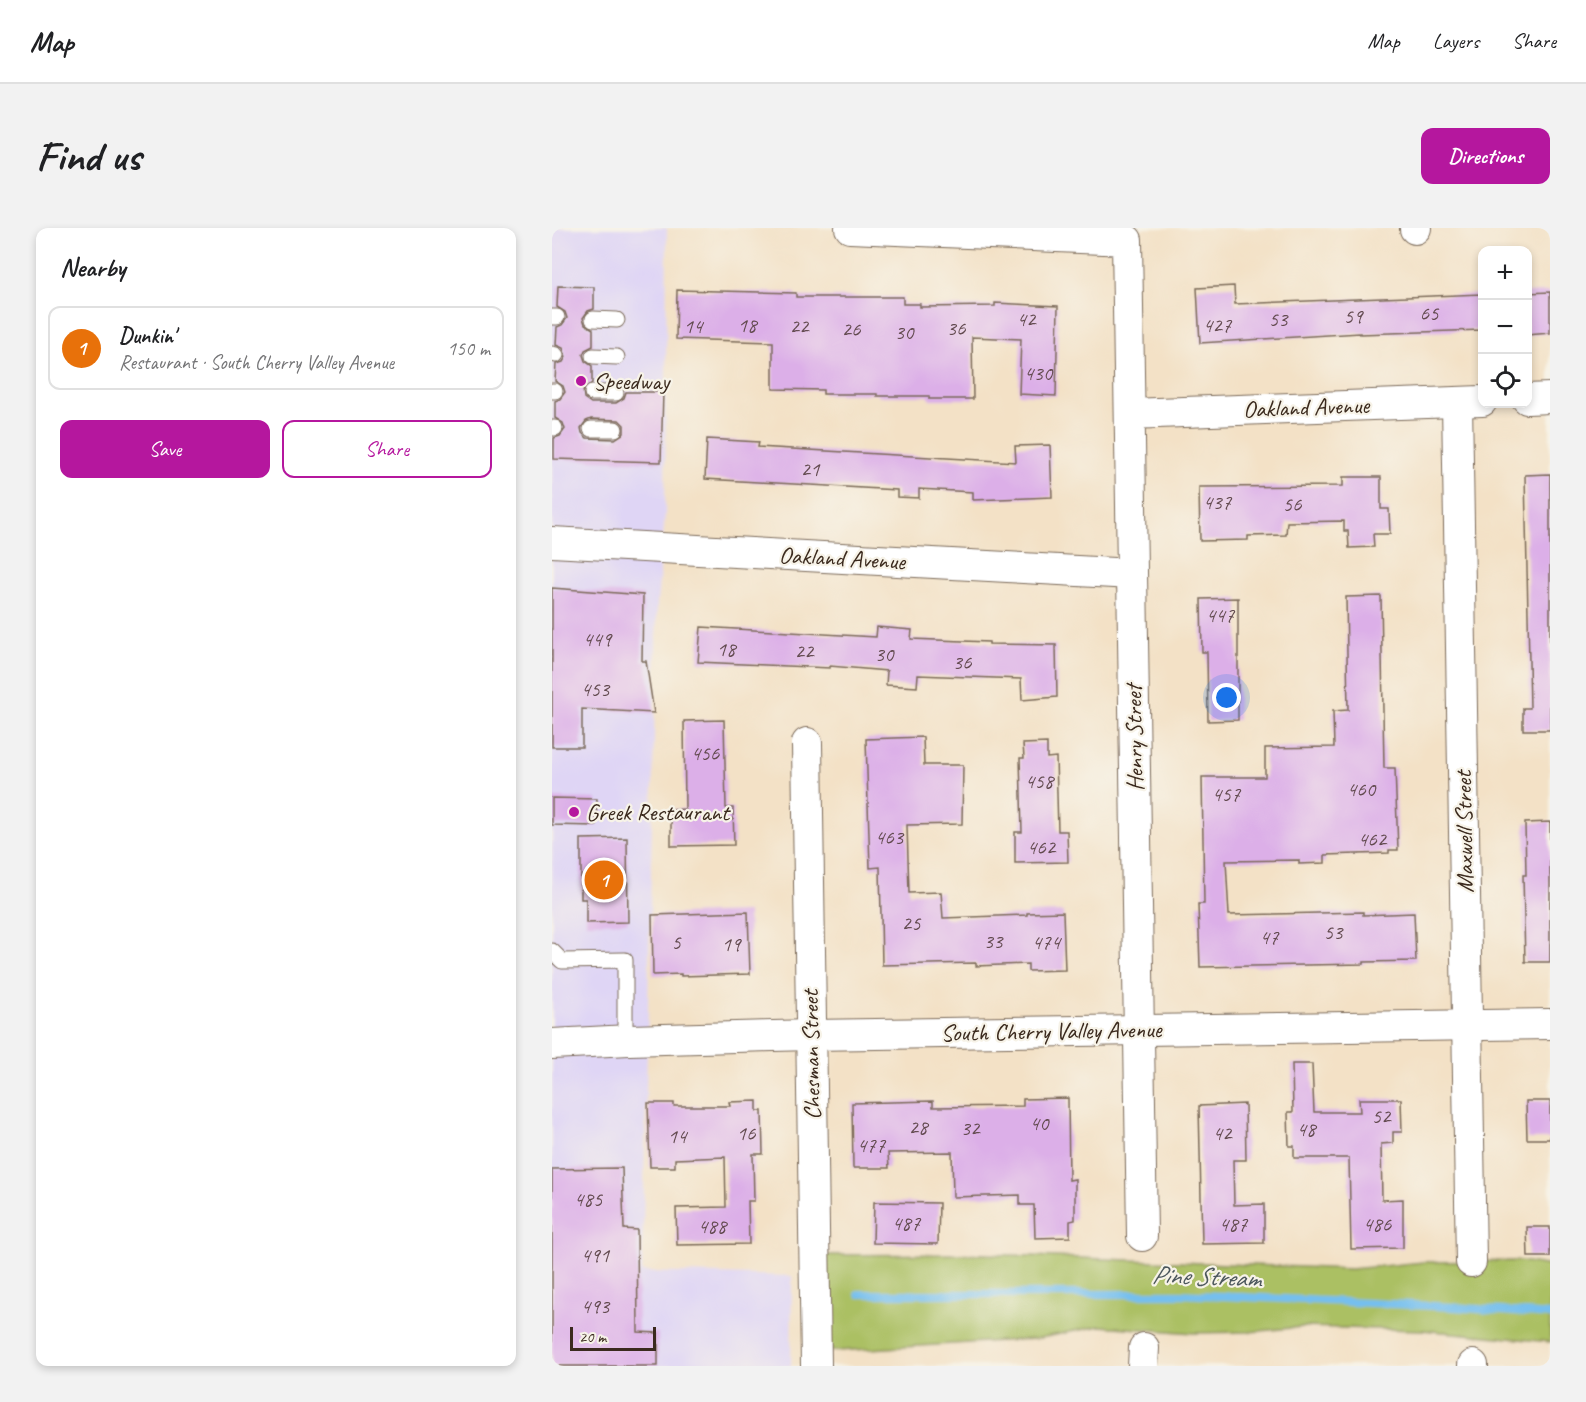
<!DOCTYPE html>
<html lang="en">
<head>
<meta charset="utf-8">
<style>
  :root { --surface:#fff; --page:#f2f2f2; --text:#202124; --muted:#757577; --line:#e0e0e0; --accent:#b5179e }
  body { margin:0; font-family:Caveat,sans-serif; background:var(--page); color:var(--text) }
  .controls { position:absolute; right:18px; top:18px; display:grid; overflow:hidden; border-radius:12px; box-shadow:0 3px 9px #0003 }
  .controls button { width:54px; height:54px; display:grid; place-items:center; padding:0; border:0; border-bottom:2px solid var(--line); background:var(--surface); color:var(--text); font:30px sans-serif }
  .scale { position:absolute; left:18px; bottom:15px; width:86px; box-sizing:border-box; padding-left:6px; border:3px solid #3b2a1e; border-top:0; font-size:16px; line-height:21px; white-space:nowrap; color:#3b2a1e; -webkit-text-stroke:4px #f7f3e8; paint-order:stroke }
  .you { position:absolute; left:675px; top:470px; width:21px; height:21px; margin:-15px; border:4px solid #fff; border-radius:50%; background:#1a73e8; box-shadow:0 0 0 9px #1a73e833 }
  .badge { display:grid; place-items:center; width:39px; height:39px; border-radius:50%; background:var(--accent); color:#fff; font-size:20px; font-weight:700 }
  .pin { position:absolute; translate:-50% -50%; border:3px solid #fff; box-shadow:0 2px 6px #0006 }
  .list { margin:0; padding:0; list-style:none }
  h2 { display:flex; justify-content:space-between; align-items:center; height:78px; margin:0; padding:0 24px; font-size:26px }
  h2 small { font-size:20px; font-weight:400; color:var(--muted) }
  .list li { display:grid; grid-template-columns:39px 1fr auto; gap:18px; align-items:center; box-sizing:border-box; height:84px; margin:0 12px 12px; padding:0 12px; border:2px solid var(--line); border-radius:12px }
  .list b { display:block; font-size:22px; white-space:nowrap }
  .list p { margin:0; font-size:20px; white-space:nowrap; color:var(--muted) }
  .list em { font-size:20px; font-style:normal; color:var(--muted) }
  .actions { display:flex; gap:12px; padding:18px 24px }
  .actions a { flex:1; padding:14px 0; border:2px solid var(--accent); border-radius:12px; text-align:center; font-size:21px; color:var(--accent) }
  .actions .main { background:var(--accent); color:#fff }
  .icon { flex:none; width:33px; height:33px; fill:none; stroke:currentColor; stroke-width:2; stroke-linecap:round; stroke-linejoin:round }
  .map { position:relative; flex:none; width:998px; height:1138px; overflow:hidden; border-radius:12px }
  header { display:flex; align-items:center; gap:36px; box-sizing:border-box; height:84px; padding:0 30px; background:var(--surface); border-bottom:2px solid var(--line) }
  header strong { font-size:28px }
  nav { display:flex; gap:33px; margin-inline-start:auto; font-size:21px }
  .intro { display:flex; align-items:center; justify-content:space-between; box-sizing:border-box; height:144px; padding:0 36px }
  h1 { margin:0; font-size:42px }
  .button { padding:15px 27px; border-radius:12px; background:var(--accent); color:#fff; font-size:21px; font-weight:700 }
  main { display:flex; gap:36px; padding:0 36px }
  aside { flex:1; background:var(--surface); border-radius:12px; box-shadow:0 3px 9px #0003 }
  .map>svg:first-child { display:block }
</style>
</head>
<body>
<header>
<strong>Map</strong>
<nav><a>Map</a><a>Layers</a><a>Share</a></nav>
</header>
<div class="intro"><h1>Find us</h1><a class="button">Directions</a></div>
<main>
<aside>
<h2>Nearby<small></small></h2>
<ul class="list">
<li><span class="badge" style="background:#e8710a">1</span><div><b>Dunkin'</b><p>Restaurant · South Cherry Valley Avenue</p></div><em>150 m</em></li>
</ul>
<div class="actions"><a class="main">Save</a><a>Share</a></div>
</aside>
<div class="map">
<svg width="998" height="1138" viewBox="0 0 998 1138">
  <rect width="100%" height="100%" fill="#f7f3e8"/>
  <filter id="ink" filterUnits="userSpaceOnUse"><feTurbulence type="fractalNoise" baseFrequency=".0167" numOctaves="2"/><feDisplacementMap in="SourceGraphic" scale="12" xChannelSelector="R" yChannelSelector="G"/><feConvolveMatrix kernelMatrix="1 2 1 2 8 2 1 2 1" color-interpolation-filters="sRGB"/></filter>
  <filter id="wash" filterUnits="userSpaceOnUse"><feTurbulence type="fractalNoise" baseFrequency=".008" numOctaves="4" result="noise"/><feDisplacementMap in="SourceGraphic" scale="24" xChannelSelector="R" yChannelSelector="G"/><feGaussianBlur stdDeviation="1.35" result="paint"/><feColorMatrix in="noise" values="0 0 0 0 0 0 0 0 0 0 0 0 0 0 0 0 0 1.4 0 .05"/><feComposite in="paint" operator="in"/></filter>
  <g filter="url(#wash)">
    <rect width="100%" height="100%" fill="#f3e1c6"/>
    <polygon fill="#dfd5f5" points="0,0 115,0 113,286 105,375 90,1044 240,1048 239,1138 0,1138"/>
    <polygon fill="#abc064" stroke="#737541" stroke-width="1.5" points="431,1026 799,1041 872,1034 970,1033 998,1038 998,1114 870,1102 750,1099 697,1104 642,1105 548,1098 483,1111 269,1124 268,1027"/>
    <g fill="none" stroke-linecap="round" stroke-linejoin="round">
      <polyline stroke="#75bfee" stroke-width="8" points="307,1066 627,1066 902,1079 998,1087"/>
    </g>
    <g id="blocks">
      <g fill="#dcafe8" fill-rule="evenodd">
        <path d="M6,58l36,1v22l-6,2 -5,7 2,6 8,5v17l-8,4 -2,5 2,6 7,5v17l-9,6 1,9 7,5h25l8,-5 2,-6h37l-2,70 -107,-3v-21l6,-2 5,-7 -2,-6 -8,-5v-17l5,-2 5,-7 -2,-6 -8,-5 1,-17 7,-2 3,-5 -3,-9 -7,-3 1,-18 5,-2 5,-7 -2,-6 -8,-5zM39,191l28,1 5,5v8l-9,6 -28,-1 -5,-5 -1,-5 5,-7z"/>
        <polygon points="682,58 683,76 930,66 930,102 808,106 808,105 648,115 645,60"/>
        <polygon points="125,62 244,65 244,69 351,69 351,76 368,76 368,79 443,78 443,75 506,78 504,168 467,166 469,111 420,109 421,171 377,171 377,168 325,168 325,166 271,166 271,162 221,161 221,114 124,111"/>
        <polygon points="998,64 998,105 975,107 975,65"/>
        <polygon points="155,211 207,214 206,219 464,234 463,218 498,217 500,269 421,272 421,264 367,261 367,270 345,269 345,262 153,251"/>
        <polygon points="998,246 998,502 971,502 971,480 978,480 973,247"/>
        <polygon points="791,249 829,249 829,281 837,281 838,306 821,306 822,319 797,320 796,303 792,303 792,293 735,294 734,307 696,308 696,312 648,313 647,259 791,258"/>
        <polygon points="0,360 91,367 90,433 94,433 102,485 30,481 30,519 0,519"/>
        <polygon points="829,368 832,540 843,540 846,622 837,622 837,625 773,627 773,635 747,636 747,632 674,633 677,687 811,684 811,687 862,685 864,733 812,734 812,736 648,739 646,676 652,676 650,549 713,549 713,520 782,519 781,483 796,482 794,369"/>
        <polygon points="686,370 686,492 656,493 655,424 650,424 649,371"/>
        <polygon points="149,399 324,409 325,399 360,402 359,411 437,414 437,416 504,417 505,469 470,472 469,451 366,447 365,459 334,457 335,443 278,438 278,440 146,434"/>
        <polygon points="172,492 174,580 181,580 182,617 119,618 119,582 133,581 132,493"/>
        <polygon points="371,509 372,537 411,537 410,596 355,597 357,665 389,664 391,690 475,687 475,685 511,684 513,742 476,743 476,736 424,738 424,735 330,737 328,639 318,640 314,511"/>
        <polygon points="495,515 495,530 504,529 506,603 515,603 516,634 463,635 463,604 470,604 468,530 472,530 471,516"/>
        <polygon points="0,570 45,571 44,598 0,597"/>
        <polygon points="998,594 998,734 973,734 971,647 974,647 973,595"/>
        <polygon points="75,610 76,694 34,695 34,671 29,671 29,611"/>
        <polygon points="196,684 198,746 129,748 129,746 101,747 100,687"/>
        <polygon points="740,836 760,836 762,884 808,884 807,871 849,871 850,904 841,904 841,915 829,916 830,972 851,971 851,1020 799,1021 797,930 742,930 742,918 737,918 736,884 741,884"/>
        <polygon points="516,870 517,952 523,951 523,992 518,993 518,1009 483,1010 482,977 468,977 468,967 401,969 400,924 336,925 337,940 301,940 300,875 381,873 381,879 471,878 471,871"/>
        <polygon points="205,873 205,883 210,883 211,926 201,926 202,973 196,973 197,1016 125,1017 124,980 174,979 173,929 123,931 123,939 98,939 96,875 122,875 122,878 178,878 177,874"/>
        <polygon points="974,873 998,873 998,911 975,911"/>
        <polygon points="693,876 694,932 681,932 682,977 712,976 712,1015 650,1016 647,878"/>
        <polygon points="70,940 72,1001 85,1002 86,1104 106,1105 106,1138 0,1138 0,941"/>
        <polygon points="322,974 387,975 386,1016 321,1015"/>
        <polygon points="975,999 998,999 998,1029 976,1029"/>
      </g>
    </g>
  </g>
  <g filter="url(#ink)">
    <use href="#blocks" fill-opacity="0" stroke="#7b6a59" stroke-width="1.5"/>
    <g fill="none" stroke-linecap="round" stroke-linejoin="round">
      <defs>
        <g id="service">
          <polyline points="0,89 5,89"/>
          <polyline points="41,91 65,92"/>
          <polyline points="0,126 4,127"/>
          <polyline points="41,128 65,129"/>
          <polyline points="0,163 3,163"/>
          <polyline points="40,165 64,165"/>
          <polyline points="0,200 3,200"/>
          <polyline points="39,201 63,201"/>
          <polyline points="0,723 10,733 73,732 73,812"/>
        </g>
        <g id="minor">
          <polyline points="298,0 575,12 590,1008"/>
          <polyline points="863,1 864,0"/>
          <polyline points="975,171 998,170"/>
          <polyline points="905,174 919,1034"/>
          <polyline points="578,186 930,173"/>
          <polyline points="0,314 580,346"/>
          <polyline points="255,515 264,1138"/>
          <polyline points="0,816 77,812 258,807 998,796"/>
          <polyline points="591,1138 592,1120"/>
          <polyline points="921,1138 921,1137"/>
        </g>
      </defs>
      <use href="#service" stroke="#7b6a59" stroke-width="17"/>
      <use href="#minor" stroke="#7b6a59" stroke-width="32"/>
      <use href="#service" stroke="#fff" stroke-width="15"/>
      <use href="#minor" stroke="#fff" stroke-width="30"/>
    </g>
  </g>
  <g fill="#b5179e" stroke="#f7f3e8" stroke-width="2">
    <circle cx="29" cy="153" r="6"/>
    <circle cx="22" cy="584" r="6"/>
  </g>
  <g text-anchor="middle" stroke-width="4.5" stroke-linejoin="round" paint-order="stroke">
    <g font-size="21" fill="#634b50">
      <text x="877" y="92">65</text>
      <text x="801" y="95">59</text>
      <text x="474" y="98">42</text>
      <text x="726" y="98">53</text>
      <text x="195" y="104">18</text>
      <text x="665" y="104">427</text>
      <text x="141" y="105">14</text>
      <text x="247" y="105">22</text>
      <text x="404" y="107">36</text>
      <text x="299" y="108">26</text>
      <text x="352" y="111">30</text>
      <text x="486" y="152">430</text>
      <text x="258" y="248">21</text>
      <text x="665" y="281">437</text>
      <text x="740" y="283">56</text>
      <text x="668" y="394">447</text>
      <text x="45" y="418">449</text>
      <text x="174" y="428">18</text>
      <text x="252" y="430">22</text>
      <text x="332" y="433">30</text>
      <text x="410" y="441">36</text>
      <text x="43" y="468">453</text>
      <text x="153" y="532">456</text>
      <text x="487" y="560">458</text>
      <text x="809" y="568">460</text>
      <text x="674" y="573">457</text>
      <text x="337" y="616">463</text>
      <text x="820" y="618">462</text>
      <text x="489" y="626">462</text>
      <text x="359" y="702">25</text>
      <text x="781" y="711">53</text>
      <text x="717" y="716">47</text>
      <text x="441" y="720">33</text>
      <text x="124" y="721">5</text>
      <text x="494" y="721">474</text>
      <text x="179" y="723">19</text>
      <text x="829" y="895">52</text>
      <text x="487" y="902">40</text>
      <text x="366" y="906">28</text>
      <text x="418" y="907">32</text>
      <text x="754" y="908">48</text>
      <text x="194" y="912">16</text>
      <text x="670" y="912">42</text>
      <text x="125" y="915">14</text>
      <text x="319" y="924">477</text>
      <text x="36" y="978">485</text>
      <text x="354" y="1002">487</text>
      <text x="681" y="1003">487</text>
      <text x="825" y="1003">486</text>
      <text x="160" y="1005">488</text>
      <text x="43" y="1034">491</text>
      <text x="43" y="1085">493</text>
    </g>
    <g font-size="24" fill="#3b2a1e" stroke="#f7f3e8" text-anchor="start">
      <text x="41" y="161">Speedway</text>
      <text x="34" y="592">Greek Restaurant</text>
    </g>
    <g font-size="24" fill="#3b2a1e" stroke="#f7f3e8">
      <text transform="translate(754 179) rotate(-2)" y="8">Oakland Avenue</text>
      <text transform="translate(290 330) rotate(3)" y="8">Oakland Avenue</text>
      <text transform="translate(582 510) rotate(-91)" y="8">Henry Street</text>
      <text transform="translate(912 604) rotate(-91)" y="8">Maxwell Street</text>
      <text transform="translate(499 803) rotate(-1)" y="8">South Cherry Valley Avenue</text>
      <text transform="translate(259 827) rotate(-91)" y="8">Chesman Street</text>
    </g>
    <g font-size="26" font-style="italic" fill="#4c575c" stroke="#f7f3e8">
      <text transform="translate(654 1048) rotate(2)" y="9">Pine Stream</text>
    </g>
  </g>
</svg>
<div class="controls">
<button>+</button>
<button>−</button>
<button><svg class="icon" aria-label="locate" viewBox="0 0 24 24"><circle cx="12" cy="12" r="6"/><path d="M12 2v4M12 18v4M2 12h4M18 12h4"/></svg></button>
</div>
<div class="scale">20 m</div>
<div class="you"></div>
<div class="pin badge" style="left:52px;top:652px;background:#e8710a">1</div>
</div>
</main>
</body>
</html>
